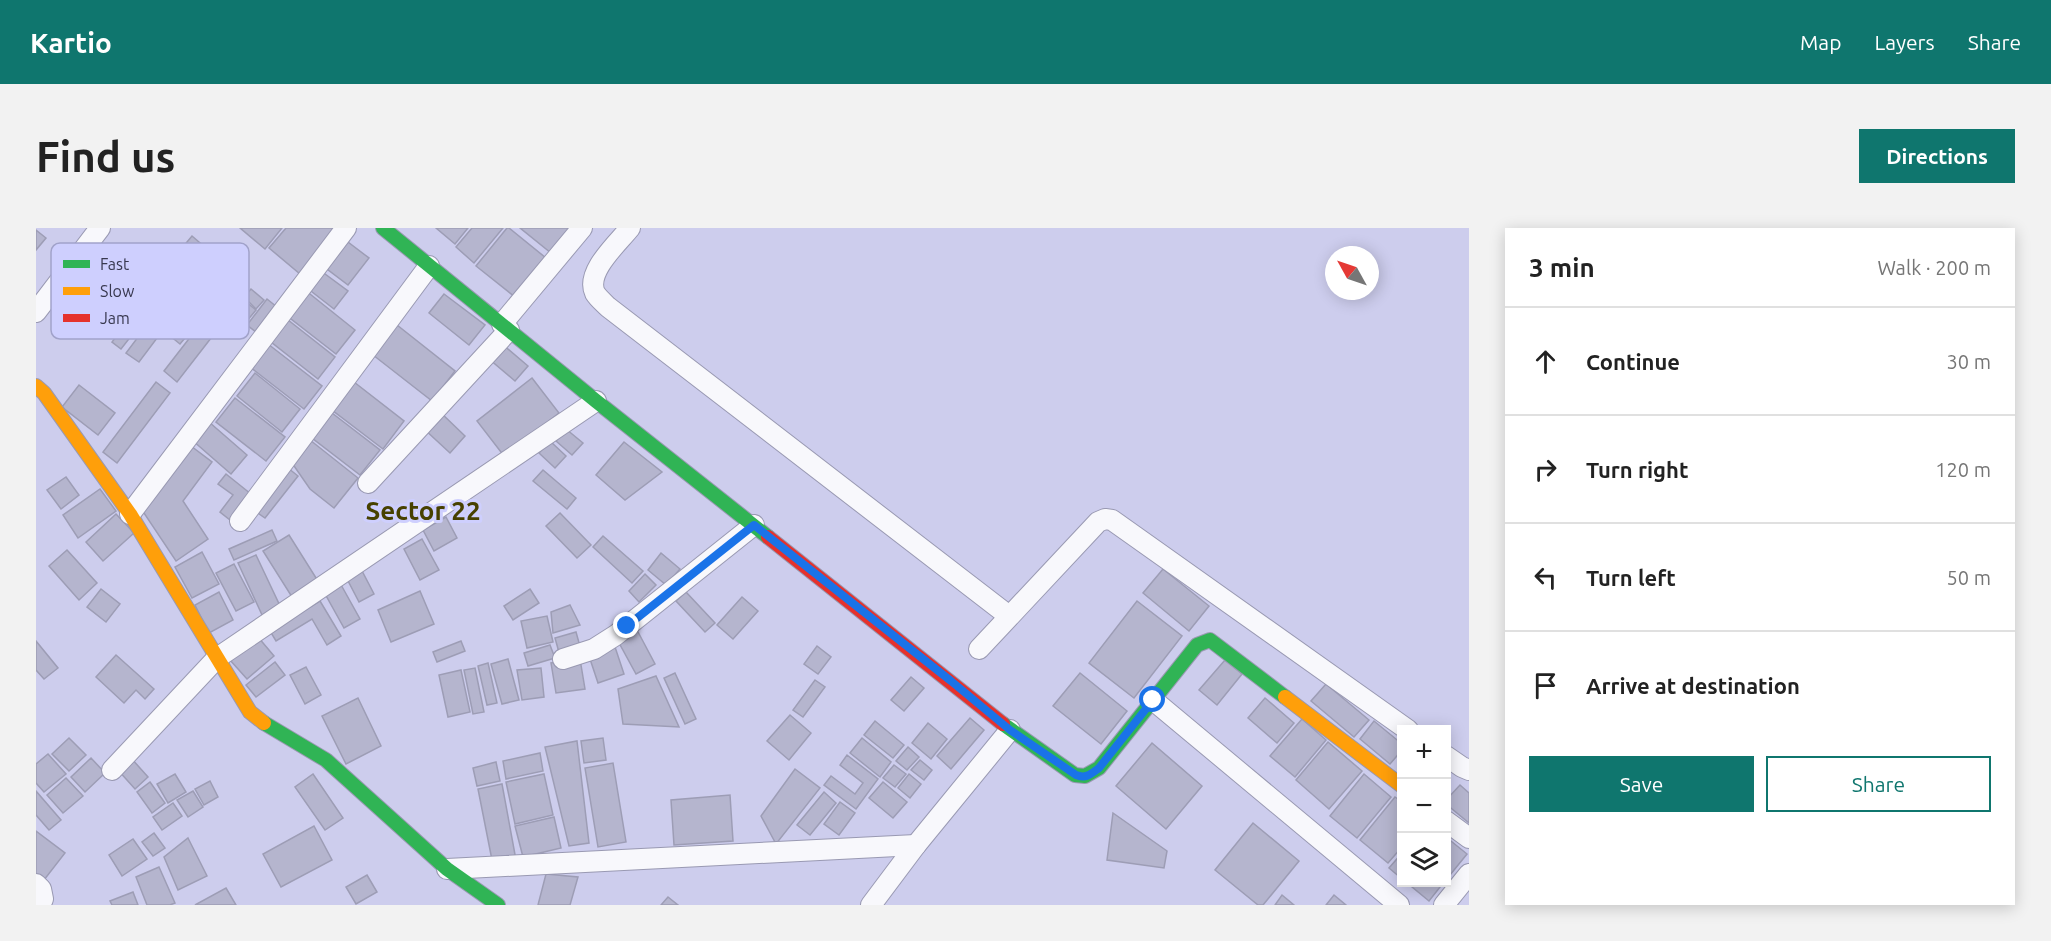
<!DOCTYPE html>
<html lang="en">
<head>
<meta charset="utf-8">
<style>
  :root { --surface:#fff; --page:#f2f2f2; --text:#222; --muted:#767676; --line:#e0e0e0; --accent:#0f766e }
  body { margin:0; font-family:Ubuntu,sans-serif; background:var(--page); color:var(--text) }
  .controls { position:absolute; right:18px; bottom:18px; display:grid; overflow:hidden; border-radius:0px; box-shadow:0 3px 15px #0003 }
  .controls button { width:54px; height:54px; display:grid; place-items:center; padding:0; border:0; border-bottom:2px solid var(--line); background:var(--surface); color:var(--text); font:30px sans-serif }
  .compass { position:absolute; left:1289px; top:18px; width:54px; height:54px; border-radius:50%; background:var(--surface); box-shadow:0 3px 15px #0003; rotate:310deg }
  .stop { position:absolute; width:18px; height:18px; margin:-14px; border:4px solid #1a73e8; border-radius:50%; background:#fff }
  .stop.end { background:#1a73e8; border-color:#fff; box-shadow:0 2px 6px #0008 }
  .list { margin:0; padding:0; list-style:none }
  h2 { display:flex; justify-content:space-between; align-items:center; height:78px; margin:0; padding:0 24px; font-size:26px }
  h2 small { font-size:20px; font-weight:400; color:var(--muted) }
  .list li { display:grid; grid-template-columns:39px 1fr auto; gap:18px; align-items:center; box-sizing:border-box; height:108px; padding:0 24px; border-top:2px solid var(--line) }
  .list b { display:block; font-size:22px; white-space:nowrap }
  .list em { font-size:20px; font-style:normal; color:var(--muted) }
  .actions { display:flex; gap:12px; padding:18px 24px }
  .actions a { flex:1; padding:14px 0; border:2px solid var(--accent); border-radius:0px; text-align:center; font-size:21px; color:var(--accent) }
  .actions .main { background:var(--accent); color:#fff }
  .icon { flex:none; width:33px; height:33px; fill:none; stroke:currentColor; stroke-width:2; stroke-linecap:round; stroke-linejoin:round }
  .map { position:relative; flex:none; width:1433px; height:677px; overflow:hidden; border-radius:0px }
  header { display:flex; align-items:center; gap:36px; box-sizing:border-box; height:84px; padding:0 30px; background:var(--accent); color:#fff }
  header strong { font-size:28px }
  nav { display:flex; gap:33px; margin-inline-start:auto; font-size:21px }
  .intro { display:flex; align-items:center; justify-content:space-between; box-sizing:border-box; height:144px; padding:0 36px }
  h1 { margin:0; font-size:42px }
  .button { padding:15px 27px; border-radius:0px; background:var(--accent); color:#fff; font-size:21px; font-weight:700 }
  main { display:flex; gap:36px; padding:0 36px }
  aside { flex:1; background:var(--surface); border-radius:0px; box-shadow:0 3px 15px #0003 }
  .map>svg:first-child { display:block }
</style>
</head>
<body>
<header>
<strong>Kartio</strong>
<nav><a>Map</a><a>Layers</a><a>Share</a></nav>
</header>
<div class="intro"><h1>Find us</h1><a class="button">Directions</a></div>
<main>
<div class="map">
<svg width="1433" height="677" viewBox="0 0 1433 677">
  <rect width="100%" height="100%" fill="#cdcded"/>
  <g fill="#b5b5ce" stroke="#9d9db5" stroke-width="1.5">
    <polygon points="204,0 246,0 229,21"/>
    <polygon points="250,0 304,0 264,46 233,20"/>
    <polygon points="400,0 432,0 419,16"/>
    <polygon points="436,0 467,0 438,35 420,19"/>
    <polygon points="471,0 473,0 510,30 479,69 440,38"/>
    <polygon points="484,0 535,0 515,25"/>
    <polygon points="0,2 10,10 0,22"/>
    <polygon points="156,8 170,20 160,32 146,20"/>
    <polygon points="308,11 333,30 312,57 287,38"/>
    <polygon points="285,43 312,63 298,81 271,60"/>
    <polygon points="119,58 129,65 85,121 76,114"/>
    <polygon points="215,61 228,72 220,81 208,69"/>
    <polygon points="269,62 319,102 300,126 250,87"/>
    <polygon points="408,66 449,97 433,117 393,85"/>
    <polygon points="133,68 146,77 103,134 90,125"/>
    <polygon points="205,70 220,82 200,106 186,93"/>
    <polygon points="231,71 241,79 220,104 211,97"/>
    <polygon points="148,79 164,92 144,116 128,103"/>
    <polygon points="247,88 299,129 282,151 230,110"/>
    <polygon points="169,90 182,101 141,154 128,143"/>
    <polygon points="361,97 419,143 396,173 337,127"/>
    <polygon points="232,116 286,158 268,181 214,139"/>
    <polygon points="466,116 492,138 479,153 453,131"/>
    <polygon points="219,145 264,181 246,204 201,168"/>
    <polygon points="496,150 523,185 468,228 441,193"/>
    <polygon points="120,154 134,165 81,235 67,224"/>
    <polygon points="318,154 368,193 347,221 296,182"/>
    <polygon points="43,157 79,185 62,207 26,179"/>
    <polygon points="199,170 249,209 230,233 180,194"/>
    <polygon points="403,183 429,208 414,225 387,200"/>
    <polygon points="296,185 344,222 324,247 276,210"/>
    <polygon points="173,194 211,227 195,246 156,212"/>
    <polygon points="530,201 547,215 536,227 520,213"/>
    <polygon points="274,212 322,250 298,280 274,261 256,235"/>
    <polygon points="514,213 530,228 519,240 503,225"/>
    <polygon points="588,214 626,244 589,272 560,247"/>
    <polygon points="151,215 176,234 147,273 172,311 140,333 104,279"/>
    <polygon points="252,240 262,248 229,290 219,283"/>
    <polygon points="507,242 540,270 531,281 497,253"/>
    <polygon points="190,246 215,266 194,292 184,284 197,267 182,256"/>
    <polygon points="30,249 43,267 25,281 11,262"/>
    <polygon points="64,261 80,283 42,310 27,287"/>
    <polygon points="524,285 555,317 541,330 510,298"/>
    <polygon points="80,286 98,305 67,333 50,314"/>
    <polygon points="410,289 421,310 398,323 387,302"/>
    <polygon points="236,302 241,313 198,332 193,321"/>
    <polygon points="253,307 282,353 256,369 227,323"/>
    <polygon points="567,308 607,343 596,355 557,319"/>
    <polygon points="386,311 403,342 384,352 368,321"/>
    <polygon points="31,322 61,355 43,372 13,338"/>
    <polygon points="166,324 183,356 156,370 139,339"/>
    <polygon points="625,325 644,341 630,357 612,342"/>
    <polygon points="220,327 245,380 227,389 202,335"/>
    <polygon points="198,336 218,374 200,383 180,345"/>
    <polygon points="324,339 338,366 323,374 309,347"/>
    <polygon points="1127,341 1173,378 1153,403 1107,365"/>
    <polygon points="609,346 620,357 603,374 593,363"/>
    <polygon points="304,355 324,391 308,400 288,364"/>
    <polygon points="65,361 84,376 70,394 51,379"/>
    <polygon points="494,361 503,375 477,392 468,378"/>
    <polygon points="384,363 398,396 355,414 342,382"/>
    <polygon points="183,364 197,392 173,405 159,377"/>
    <polygon points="650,364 679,395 669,404 640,373"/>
    <polygon points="706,369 722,383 697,411 681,397"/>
    <polygon points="284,373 305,408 291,417 276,391 240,413 234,403"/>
    <polygon points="1101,373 1146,408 1098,470 1053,435"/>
    <polygon points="534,377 544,397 517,405 515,384"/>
    <polygon points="511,388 517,414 491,420 485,393"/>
    <polygon points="601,402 619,436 600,446 582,413"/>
    <polygon points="540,404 545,422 524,428 519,410"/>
    <polygon points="222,409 238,428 211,451 194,432"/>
    <polygon points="0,413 22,440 8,451 0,442"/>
    <polygon points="425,413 429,423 401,434 397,424"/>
    <polygon points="514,417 519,430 492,438 488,425"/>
    <polygon points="781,418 795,429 782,446 768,436"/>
    <polygon points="579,419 588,446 562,455 553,428"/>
    <polygon points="80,427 118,461 109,471 100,462 88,475 60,449"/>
    <polygon points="472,431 483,472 466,476 455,436"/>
    <polygon points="544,431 549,461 520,465 515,435"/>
    <polygon points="1189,432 1206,446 1181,477 1163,462"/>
    <polygon points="239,434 249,447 220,469 210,457"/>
    <polygon points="452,435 461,475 451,477 442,438"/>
    <polygon points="270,439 285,467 269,476 254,447"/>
    <polygon points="439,440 448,484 437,486 428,442"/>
    <polygon points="505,440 508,469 486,472 481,442"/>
    <polygon points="425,442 434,484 412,489 403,447"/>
    <polygon points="639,445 660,491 649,496 628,450"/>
    <polygon points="1044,445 1091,483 1065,516 1017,478"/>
    <polygon points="620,448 643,499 587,496 582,461"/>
    <polygon points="875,449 888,460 868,483 855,472"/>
    <polygon points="779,452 789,459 767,489 757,482"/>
    <polygon points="1290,456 1333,492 1318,509 1275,473"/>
    <polygon points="322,470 345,518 310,536 286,488"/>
    <polygon points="1229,470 1258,495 1241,515 1212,490"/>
    <polygon points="754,487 775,505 753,532 731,513"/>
    <polygon points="934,490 948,502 915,541 901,528"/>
    <polygon points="1266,491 1290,512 1259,549 1234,528"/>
    <polygon points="839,493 868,517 857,530 828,507"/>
    <polygon points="1338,493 1366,516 1366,522 1354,536 1324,511"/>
    <polygon points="892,495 911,511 895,531 876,515"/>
    <polygon points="33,510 50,527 33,543 16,526"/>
    <polygon points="567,510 570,532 548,535 545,513"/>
    <polygon points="826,510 855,534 844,549 814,525"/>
    <polygon points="541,513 553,615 533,618 509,519"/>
    <polygon points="1292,514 1326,543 1293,581 1260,552"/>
    <polygon points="1116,515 1166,558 1130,601 1080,558"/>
    <polygon points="872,519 883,529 871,542 860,533"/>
    <polygon points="504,525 507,543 470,551 467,533"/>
    <polygon points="12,526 30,546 8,564 0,555 0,536"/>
    <polygon points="811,527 842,551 820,581 788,557 795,548 819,566 827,555 804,537"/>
    <polygon points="55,530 69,545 49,564 35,549"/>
    <polygon points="95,530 112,549 99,561 82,542"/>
    <polygon points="884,532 896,542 888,552 875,542"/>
    <polygon points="460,534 464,553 441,558 437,540"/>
    <polygon points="577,535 590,614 562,619 549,540"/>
    <polygon points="858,537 870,546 859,559 847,550"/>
    <polygon points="759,541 784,560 740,616 725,588"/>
    <polygon points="139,546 150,564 132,575 121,556"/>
    <polygon points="277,546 307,590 289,602 259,559"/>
    <polygon points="508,546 517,587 479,596 470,554"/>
    <polygon points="873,546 885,556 874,570 862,560"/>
    <polygon points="1328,546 1355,569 1321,610 1294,588"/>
    <polygon points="30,550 47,568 27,585 11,567"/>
    <polygon points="174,553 182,569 168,577 159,561"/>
    <polygon points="114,554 129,575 116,585 101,564"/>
    <polygon points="847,554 871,574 857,590 833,570"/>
    <polygon points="466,556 480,632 457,637 442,561"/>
    <polygon points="1424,557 1433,565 1433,595 1410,576 1410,572"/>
    <polygon points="0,563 25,592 13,602 0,587"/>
    <polygon points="157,563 167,579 152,589 141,572"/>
    <polygon points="788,564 800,575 774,607 761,597"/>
    <polygon points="694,567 697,613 638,617 635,572"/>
    <polygon points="1359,569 1366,574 1366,619 1352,635 1324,612"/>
    <polygon points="804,574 819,585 803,607 788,596"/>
    <polygon points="137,575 146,588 126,602 117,589"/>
    <polygon points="1077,585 1131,623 1128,640 1071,632"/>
    <polygon points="518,589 525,620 487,629 479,598"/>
    <polygon points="1217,595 1263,633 1227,677 1222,677 1179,642"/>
    <polygon points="278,598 296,632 245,659 227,626"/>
    <polygon points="0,603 29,625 8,652 0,646"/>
    <polygon points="118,605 129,620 117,628 106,614"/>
    <polygon points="1410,609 1431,626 1410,652"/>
    <polygon points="152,610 171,648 142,662 128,629"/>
    <polygon points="97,611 111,631 86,648 73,627"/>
    <polygon points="1366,625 1366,651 1353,640"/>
    <polygon points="123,639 139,675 134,677 111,677 100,649"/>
    <polygon points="510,646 542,649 534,677 502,677"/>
    <polygon points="331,647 341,664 320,676 310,659"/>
    <polygon points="1370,654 1408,654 1393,673"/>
    <polygon points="190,660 200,677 159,677"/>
    <polygon points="97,664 102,677 76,677 74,673"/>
    <polygon points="1246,667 1258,677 1239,677"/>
    <polygon points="1298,667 1310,677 1290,677"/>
    <polygon points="632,669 642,677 625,677"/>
  </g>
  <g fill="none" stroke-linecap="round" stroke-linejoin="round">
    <defs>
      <g id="street">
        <path d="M594,0c-12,15 -45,44 -35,65 3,5 9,10 13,14l401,309"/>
        <polyline points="0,84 64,0"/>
        <polyline points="466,96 546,0"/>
        <polyline points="332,255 473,102"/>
        <polyline points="94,286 310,0"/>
        <polyline points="204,293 393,38"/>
        <polyline points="943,421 1062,294 1069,291 1076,292 1372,502"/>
        <polyline points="527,431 558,421 580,407 718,297"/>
        <polyline points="1117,472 1363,677"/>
        <polyline points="1410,528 1426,539 1433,542"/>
        <polyline points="76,542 181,430 560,173"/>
        <polyline points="1410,593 1433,610"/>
        <polyline points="411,641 880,617"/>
        <polyline points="0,656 5,661 7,671 4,677"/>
        <polyline points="835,677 880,617 974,502"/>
        <polyline points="1408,677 1433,646"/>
      </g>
      <g id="fast">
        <polyline points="347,0 560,173 732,309"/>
        <polyline points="228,495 290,532 411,641 462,677"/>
        <polyline points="967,496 1039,547 1049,548 1063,540 1161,417 1174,412 1249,469"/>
      </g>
      <g id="slow">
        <polyline points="0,158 8,165 94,286 214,484 228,495"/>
        <polyline points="1249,469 1366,558"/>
      </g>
      <polyline id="jam" points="732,309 967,496"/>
    </defs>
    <use href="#street" stroke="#9999b2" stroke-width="22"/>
    <use href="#fast" stroke="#9999b2" stroke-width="16"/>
    <use href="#slow" stroke="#9999b2" stroke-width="16"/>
    <use href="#jam" stroke="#9999b2" stroke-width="16"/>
    <use href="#street" stroke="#f8f8fc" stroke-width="20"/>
    <use href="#fast" stroke="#30b455" stroke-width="14"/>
    <use href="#slow" stroke="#ff9f0a" stroke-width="14"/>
    <use href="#jam" stroke="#e5322d" stroke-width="14"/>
  </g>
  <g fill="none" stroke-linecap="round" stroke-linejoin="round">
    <path stroke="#1a73e8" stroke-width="8" d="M591,398l127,-101 197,156 59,49 66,45c10,4 15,-1 23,-7l54,-68"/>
  </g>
  <g text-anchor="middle" stroke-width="6" stroke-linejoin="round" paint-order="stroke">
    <g font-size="26" font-weight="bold" fill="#474100" stroke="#cecffe">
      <text x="387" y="292">Sector 22</text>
    </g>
  </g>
  <rect x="15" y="15" width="198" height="96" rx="9" fill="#cecffe" stroke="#a1a2ca" stroke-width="1.5"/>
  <rect x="27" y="32" width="27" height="8" fill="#30b455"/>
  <rect x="27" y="59" width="27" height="8" fill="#ff9f0a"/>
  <rect x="27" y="86" width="27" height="8" fill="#e5322d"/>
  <g font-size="16" fill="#38384f">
    <text x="64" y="42">Fast</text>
    <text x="64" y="69">Slow</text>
    <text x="64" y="96">Jam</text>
  </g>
</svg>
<div class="controls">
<button>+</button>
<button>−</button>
<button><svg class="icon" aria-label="layers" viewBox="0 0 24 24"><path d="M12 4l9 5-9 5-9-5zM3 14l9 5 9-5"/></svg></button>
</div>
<svg class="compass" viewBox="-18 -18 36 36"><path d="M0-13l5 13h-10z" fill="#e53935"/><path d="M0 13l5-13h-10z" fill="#767676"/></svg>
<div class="stop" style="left:1117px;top:472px"></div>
<div class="stop end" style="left:591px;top:398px"></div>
</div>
<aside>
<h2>3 min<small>Walk · 200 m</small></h2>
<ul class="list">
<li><svg class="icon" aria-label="ahead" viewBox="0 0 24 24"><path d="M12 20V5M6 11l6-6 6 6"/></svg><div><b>Continue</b></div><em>30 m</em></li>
<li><svg class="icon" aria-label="right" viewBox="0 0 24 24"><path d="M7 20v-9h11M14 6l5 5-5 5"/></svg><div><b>Turn right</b></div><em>120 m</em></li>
<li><svg class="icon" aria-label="left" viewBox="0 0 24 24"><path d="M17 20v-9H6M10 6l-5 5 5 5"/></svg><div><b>Turn left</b></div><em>50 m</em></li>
<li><svg class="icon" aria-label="arrive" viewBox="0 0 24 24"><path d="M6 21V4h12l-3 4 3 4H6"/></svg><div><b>Arrive at destination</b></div></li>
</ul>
<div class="actions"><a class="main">Save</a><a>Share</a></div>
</aside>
</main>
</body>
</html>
